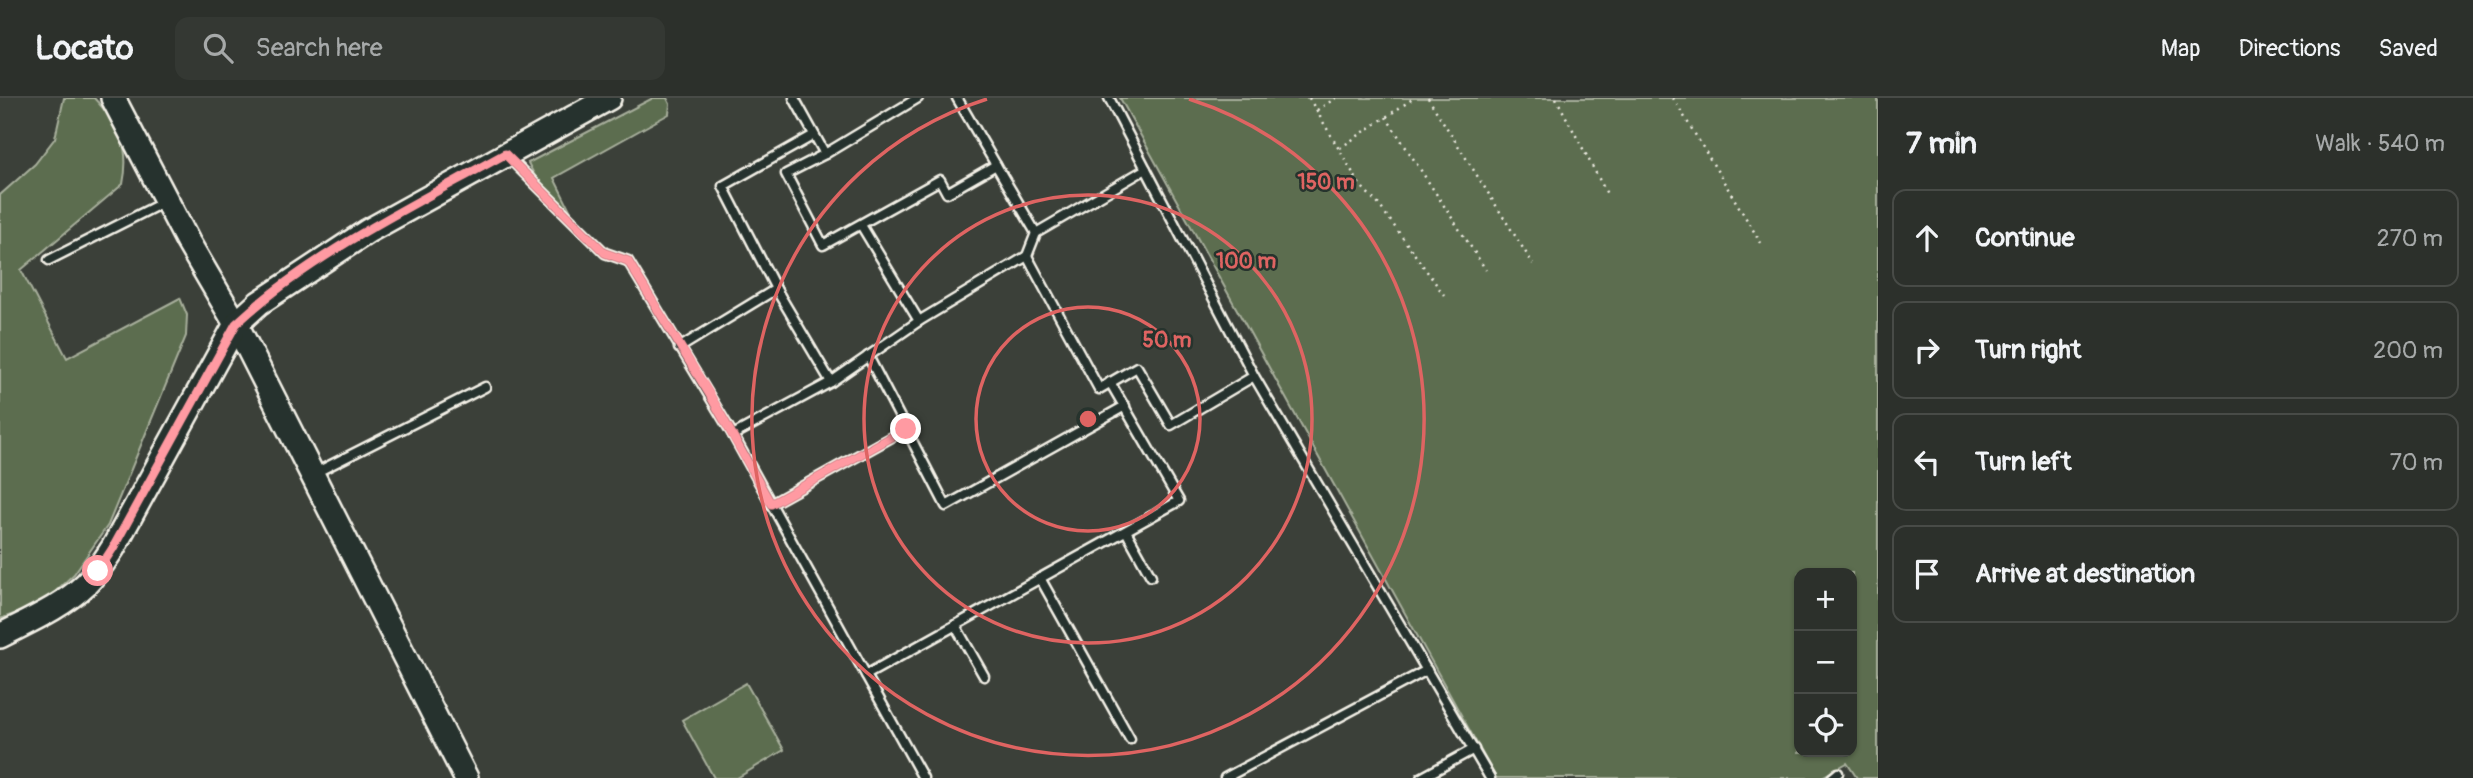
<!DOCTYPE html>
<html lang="en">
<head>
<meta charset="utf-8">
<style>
  :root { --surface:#2c302b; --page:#343833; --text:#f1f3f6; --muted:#a6a9a9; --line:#484b47 }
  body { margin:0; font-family:Pangolin,sans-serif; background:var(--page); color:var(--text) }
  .controls { position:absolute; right:21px; bottom:21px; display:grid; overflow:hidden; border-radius:14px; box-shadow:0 2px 5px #0004 }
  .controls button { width:63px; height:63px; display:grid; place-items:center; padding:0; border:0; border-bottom:2px solid var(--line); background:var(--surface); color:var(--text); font:35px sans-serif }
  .stop { position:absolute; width:21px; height:21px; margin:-16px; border:5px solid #ff9aa2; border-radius:50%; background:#fff }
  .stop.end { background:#ff9aa2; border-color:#fff; box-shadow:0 2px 7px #0008 }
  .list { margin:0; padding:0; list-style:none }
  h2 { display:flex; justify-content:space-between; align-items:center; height:91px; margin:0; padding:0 28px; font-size:30px }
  h2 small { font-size:23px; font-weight:400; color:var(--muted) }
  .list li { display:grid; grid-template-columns:46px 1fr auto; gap:21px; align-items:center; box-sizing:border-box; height:98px; margin:0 14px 14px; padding:0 14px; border:2px solid var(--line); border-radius:14px }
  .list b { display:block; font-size:26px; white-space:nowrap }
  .list em { font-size:23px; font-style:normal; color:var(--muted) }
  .icon { flex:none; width:38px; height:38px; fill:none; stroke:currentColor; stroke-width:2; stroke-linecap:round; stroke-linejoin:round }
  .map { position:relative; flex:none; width:1878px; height:680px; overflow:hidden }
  header { display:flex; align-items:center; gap:42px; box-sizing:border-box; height:98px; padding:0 35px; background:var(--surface); border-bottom:2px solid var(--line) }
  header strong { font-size:33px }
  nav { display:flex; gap:38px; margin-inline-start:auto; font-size:24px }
  .search { width:490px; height:63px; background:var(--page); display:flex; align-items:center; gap:18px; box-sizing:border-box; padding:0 24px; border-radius:14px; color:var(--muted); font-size:26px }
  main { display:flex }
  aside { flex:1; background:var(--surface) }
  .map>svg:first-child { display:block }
</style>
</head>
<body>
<header>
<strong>Locato</strong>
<div class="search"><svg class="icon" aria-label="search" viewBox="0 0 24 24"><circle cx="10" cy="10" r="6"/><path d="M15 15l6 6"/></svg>Search here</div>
<nav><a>Map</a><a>Directions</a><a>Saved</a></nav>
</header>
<main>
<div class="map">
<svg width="1878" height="680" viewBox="0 0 1878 680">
  <rect width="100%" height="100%" fill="#3b4039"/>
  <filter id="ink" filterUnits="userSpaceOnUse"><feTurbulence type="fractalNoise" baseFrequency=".0143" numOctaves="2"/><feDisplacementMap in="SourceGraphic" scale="14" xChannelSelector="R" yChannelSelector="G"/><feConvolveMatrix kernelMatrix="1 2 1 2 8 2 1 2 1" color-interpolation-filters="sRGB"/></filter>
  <g filter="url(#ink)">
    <g fill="#5c6d50" stroke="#a8af9c" stroke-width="2" fill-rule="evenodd">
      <path d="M64,0h30c25,27 37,48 29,86l-102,86 46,88 113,-60 7,17 -1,21 -78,189 -34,49 -32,30 -42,15v-424l35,-31 20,-26z"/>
      <polygon points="653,0 667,0 670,6 669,16 554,80 578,128 543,93 528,65"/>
      <path d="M1120,0h758v680h-21l-10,-15 -27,15h-324zM1799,475h53v179h-53z"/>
      <polygon points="746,585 784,652 737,680 714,680 682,622"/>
    </g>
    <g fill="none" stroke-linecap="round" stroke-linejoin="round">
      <defs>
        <g id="service">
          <polyline points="794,0 825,56"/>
          <polyline points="918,0 825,56 786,76 823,147 940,82 947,95 996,67 957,0"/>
          <polyline points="1109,0 1146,71"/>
          <polyline points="508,59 605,155 628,163 733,337"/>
          <polyline points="996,67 1036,135"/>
          <polyline points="861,127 919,223 1027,158"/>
          <polyline points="49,162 164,104"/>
          <polyline points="776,191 723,88 814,37"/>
          <polyline points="919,223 831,284 733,337 923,680"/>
          <polyline points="679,250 776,191 831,284"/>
          <polyline points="868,258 946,408 1125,308"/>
          <polyline points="1254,278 1171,327 1137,269 1099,291 1027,158 1036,135 1146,71 1254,278 1490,680"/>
          <polyline points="315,375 485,289"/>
          <polyline points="771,406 906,331"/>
          <polyline points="1126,433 1151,478"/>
          <polyline points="1040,480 1130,641"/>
          <polyline points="955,527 984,578"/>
          <polyline points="866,577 1179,403 1110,284"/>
          <polyline points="1225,680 1427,572"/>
          <polyline points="1421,680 1474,651"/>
          <polyline points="1832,680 1838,675"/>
        </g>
        <g id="secondary">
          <polyline points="113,0 188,144 236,226 466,680"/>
          <path d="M0,538c29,-15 62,-29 86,-52 11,-11 19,-24 27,-36l123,-224 23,-21 109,-72 241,-133"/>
        </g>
      </defs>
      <use href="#service" stroke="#f4f1e8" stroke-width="13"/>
      <use href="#secondary" stroke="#f4f1e8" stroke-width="28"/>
      <g stroke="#f4f1e8" stroke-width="2.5" stroke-dasharray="2 5" stroke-linecap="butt">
        <polyline points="1309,0 1360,87 1379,107 1444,197"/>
        <polyline points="1428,0 1533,166"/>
        <polyline points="1556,0 1607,96"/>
        <polyline points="1673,0 1761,145"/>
        <polyline points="1317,12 1336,0"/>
        <polyline points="1386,19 1486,172"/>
        <polyline points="1340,50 1414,0"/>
      </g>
      <use href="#service" stroke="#26332d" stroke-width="8"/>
      <use href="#secondary" stroke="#26332d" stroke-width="23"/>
    </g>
  </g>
  <g fill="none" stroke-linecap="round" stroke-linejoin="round" filter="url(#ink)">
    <path stroke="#ff9aa2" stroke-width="9" d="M98,473l15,-23 123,-224c73,-69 181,-121 269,-170l100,99 23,8 82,134 61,109 135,-75"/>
  </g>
  <g fill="none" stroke="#df6462" stroke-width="3.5">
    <circle cx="1088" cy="321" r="112"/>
    <circle cx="1088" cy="321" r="224"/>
    <path d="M1189 1A336 336 0 1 1 987 1"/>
  </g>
  <circle cx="1088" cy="321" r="10" fill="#df6462" stroke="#26332d" stroke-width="3.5"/>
  <g font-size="21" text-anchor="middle" font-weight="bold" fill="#df6462" stroke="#26332d" stroke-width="5" stroke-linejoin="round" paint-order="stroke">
    <text x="1326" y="91">150 m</text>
    <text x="1246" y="170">100 m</text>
    <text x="1167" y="249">50 m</text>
  </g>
</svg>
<div class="controls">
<button>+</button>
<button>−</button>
<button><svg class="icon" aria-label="locate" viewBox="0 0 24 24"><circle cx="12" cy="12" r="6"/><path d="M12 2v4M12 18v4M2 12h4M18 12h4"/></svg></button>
</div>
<div class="stop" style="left:98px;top:473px"></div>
<div class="stop end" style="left:906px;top:331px"></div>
</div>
<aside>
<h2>7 min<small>Walk · 540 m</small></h2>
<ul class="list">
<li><svg class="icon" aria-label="ahead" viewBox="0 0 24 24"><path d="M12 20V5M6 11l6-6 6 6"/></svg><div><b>Continue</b></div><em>270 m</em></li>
<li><svg class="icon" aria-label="right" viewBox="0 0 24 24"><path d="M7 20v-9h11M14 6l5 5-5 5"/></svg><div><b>Turn right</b></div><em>200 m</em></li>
<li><svg class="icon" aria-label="left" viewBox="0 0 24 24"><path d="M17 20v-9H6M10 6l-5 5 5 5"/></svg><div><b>Turn left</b></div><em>70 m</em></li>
<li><svg class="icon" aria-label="arrive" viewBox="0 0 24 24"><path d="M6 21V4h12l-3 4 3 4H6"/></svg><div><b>Arrive at destination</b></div></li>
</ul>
</aside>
</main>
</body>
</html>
